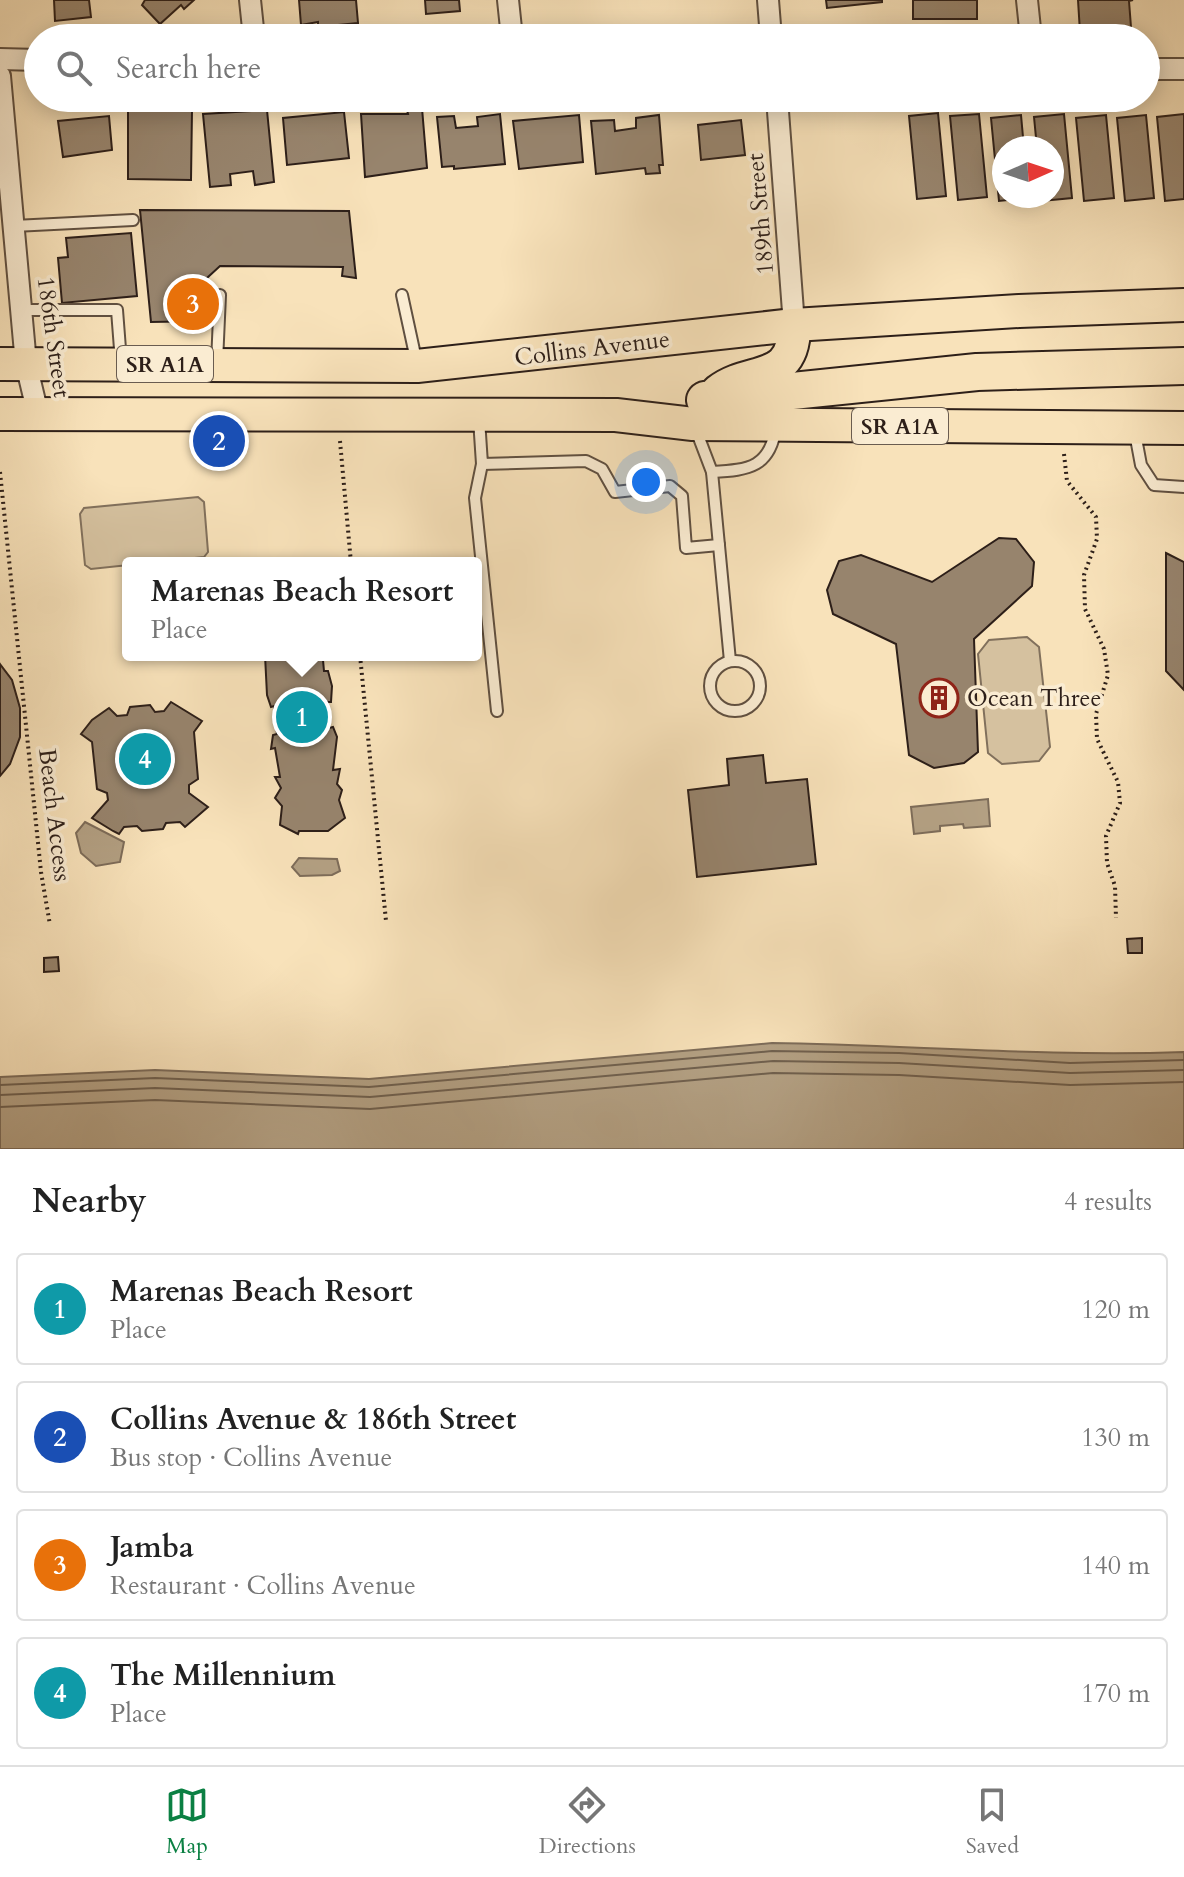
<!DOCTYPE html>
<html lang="en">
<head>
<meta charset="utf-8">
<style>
  :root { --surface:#fff; --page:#f2f2f2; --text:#222; --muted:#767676; --line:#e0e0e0; --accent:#0b8043 }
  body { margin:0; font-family:Cardo,serif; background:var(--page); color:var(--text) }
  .compass { position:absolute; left:992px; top:136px; width:72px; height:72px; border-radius:50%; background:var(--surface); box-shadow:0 4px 20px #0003; rotate:87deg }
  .you { position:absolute; left:646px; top:482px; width:28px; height:28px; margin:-20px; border:6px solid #fff; border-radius:50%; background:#1a73e8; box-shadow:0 0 0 12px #1a73e833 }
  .badge { display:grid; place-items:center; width:52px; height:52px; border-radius:50%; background:var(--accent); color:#fff; font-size:26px; font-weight:700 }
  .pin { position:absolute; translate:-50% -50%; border:4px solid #fff; box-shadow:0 2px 8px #0006 }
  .popup { position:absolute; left:122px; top:557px; width:360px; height:104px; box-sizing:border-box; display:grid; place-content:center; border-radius:8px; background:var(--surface); filter:drop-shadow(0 2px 6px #0005); font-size:26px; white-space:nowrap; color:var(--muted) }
  .popup b { font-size:30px; color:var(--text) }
  .popup::after { content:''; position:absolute; left:50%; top:100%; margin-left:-16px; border:16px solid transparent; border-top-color:var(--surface) }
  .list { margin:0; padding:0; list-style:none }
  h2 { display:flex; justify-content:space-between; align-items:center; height:104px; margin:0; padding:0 32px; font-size:34px }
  h2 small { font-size:26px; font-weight:400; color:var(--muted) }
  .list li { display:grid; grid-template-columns:52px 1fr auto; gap:24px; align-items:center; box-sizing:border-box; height:112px; margin:0 16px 16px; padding:0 16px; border:2px solid var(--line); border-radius:8px }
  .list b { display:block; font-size:30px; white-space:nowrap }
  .list p { margin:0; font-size:26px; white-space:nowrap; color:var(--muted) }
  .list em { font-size:26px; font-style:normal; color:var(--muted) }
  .icon { flex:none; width:44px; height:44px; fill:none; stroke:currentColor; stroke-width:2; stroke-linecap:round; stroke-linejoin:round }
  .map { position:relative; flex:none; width:1184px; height:1149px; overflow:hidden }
  .search { position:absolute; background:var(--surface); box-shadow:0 4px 20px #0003; left:24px; right:24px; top:24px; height:88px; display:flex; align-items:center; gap:20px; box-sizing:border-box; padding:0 28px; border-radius:44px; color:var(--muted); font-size:30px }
  .sheet { height:616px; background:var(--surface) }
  nav { display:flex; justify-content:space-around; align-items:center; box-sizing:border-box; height:112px; border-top:2px solid var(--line); background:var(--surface); font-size:22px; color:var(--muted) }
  nav a { display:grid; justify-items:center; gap:4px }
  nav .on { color:var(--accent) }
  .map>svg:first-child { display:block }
</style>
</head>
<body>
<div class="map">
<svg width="1184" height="1149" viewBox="0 0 1184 1149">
  <rect width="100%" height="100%" fill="#f8e2ba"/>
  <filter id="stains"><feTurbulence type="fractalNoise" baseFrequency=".0025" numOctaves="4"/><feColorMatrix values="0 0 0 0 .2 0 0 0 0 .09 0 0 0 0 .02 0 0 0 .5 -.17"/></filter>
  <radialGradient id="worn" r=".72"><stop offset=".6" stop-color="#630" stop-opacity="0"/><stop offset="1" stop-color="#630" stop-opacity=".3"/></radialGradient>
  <g fill="#d5c19f" stroke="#81705c" stroke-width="2">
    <polygon points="198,497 204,502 208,552 204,557 91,569 85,565 80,514 84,508"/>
    <polygon points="1027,637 1039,647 1050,747 1039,761 1002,764 988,753 978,654 989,640"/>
  </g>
  <g fill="#b3a083" stroke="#7d6c59" stroke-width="2">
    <polygon points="988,799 990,826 964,828 963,824 940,826 940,831 914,834 911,807"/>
    <polygon points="85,822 124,842 120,862 96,866 81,853 76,833"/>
    <polygon points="299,858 337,859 340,871 332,875 300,876 292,867"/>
    <path d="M772,1043c137,2 274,14 412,9v97h-1184v-72l155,-7 214,9z"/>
  </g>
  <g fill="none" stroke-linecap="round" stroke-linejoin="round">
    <g stroke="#70604e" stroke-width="2">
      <polyline points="0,1085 155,1078 369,1087 772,1051 899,1053 1070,1063 1184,1060"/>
      <polyline points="0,1095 155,1088 370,1097 773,1061 899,1063 1070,1073 1184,1070"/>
      <polyline points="0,1107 155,1100 370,1109 773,1073 899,1075 1070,1085 1184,1082"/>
    </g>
  </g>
  <g fill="#97846d" stroke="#2d1f19" stroke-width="2">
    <polygon points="54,0 89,0 91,17 55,21"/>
    <polygon points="145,0 194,0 184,9 181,5 160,24 142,5"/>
    <polygon points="299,0 356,0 358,23 318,27 318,22 301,25"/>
    <polygon points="425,0 459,0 460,11 426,14"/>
    <polygon points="826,0 882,0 882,2 827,8"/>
    <rect x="913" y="0" width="64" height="19"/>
    <polygon points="1078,0 1133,0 1129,1 1131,27 1080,32"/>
    <polygon points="150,100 170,100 171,108 192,110 191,180 128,179 128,110 150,108"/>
    <polygon points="422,108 427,168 365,177 361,114 408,114 407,110"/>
    <polygon points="267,110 274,182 255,185 253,171 230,174 231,185 210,187 203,114"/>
    <polygon points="344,112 349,158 287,165 283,118"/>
    <polygon points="938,113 946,196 917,199 909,116"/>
    <polygon points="500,114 505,164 454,169 454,166 442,167 437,117 454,116 456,128 478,126 477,117"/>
    <polygon points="979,114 987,197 958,200 950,116"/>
    <polygon points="1064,114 1072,198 1042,201 1042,196 1052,196 1052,148 1037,148 1034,117"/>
    <polygon points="1184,114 1184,199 1165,201 1157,117"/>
    <polygon points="579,115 583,162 519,169 513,121"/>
    <polygon points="659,115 663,165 659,165 660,173 646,174 645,168 596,174 591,121 614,120 615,131 636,128 636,118"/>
    <polygon points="1021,115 1024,148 1004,148 1004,196 1029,198 999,201 991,118"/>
    <polygon points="1106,115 1114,198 1084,201 1076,118"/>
    <polygon points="1146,115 1154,198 1125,201 1117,118"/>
    <polygon points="109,116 112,150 63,157 58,121"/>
    <polygon points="741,120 745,155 701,160 698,125"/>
    <polygon points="140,210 349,211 356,278 342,276 343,267 220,266 207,278 208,321 151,322"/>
    <polygon points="131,233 137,296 62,303 58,258 68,257 66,238"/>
    <polygon points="999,538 1016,539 1034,562 1032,586 974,639 978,752 964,763 934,768 909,755 896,644 833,614 827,590 839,561 861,555 932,582"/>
    <polygon points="1166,553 1184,562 1184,690 1166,671"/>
    <polygon points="265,655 329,655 330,659 323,660 324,671 328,671 332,686 331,702 327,702 329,728 333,727 337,737 333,770 340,769 337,784 342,790 339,800 345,818 328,831 299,831 298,834 280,825 282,806 275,798 281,788 275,777 280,777 275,748 271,749 273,735 277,734 274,706 271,707 267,695"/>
    <polygon points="0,664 12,680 20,708 20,737 10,764 0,776"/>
    <polygon points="171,702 202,721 194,732 198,779 189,785 189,793 208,807 185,827 180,822 166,823 163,829 142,831 137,826 124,827 119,834 113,831 92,818 108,800 107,793 97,789 92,742 81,734 92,720 109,708 117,716 127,715 130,707 150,705 155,712 164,711"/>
    <polygon points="763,755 766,783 807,779 816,864 697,877 688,790 729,785 727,759"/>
    <polygon points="1142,938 1142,953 1128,953 1127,939"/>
    <polygon points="58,957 59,971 44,972 44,958"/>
  </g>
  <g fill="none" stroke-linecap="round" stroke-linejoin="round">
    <defs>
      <g id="service">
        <polyline points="14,226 133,220"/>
        <polyline points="402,295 417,364"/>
        <polyline points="21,310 117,310 121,362"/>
        <polyline points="217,362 220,295"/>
        <polyline points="479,419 482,464 586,461 602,469 615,492 670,486 682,496 686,548 719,545"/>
        <polyline points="696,430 712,472 730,661"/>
        <polyline points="1135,433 1141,465 1154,485 1184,487"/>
        <polyline points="482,464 475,498 497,711"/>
        <path d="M712,472c38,-2 58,-5 64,-45"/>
        <circle cx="735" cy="686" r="25"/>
      </g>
      <g id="minor">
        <polyline points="250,0 254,38"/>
        <polyline points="508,0 512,38"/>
        <polyline points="768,0 771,38"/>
        <polyline points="1027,0 1031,38"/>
        <polyline points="0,59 38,60"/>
        <polyline points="1146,69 1184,69"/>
        <polyline points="0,76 26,364 38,414"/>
        <polyline points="777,98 794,325"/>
      </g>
      <g id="primary">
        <polyline points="0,364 417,366 794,325 1019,311 1184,305"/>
        <path d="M718,391c32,-25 77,-6 76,-66"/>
        <polyline points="0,414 616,415 693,424 1184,428"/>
      </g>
      <polyline id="motorway" points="705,400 977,372 1184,366"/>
    </defs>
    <use href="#service" stroke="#605041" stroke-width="14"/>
    <use href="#minor" stroke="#605041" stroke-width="24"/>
    <use href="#primary" stroke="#2d1f19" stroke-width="36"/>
    <use href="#motorway" stroke="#2d1f19" stroke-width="40"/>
    <g stroke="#2d1f19" stroke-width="4" stroke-dasharray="2 4" stroke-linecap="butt">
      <polyline points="340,441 351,563"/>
      <polyline points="1064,454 1067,481 1096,517 1097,539 1084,575 1085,609 1104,649 1108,675 1096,714 1097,739 1118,782 1120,803 1106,836 1107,863 1115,886 1116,918"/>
      <polyline points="0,472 41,872 50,925"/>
      <polyline points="360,655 386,921"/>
    </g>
    <use href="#service" stroke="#faecd2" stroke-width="10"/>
    <use href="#minor" stroke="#faecd2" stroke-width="20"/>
    <use href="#primary" stroke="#f8e2ba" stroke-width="32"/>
    <use href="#motorway" stroke="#f8e2ba" stroke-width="36"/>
  </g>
  <defs>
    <symbol id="building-ring" viewBox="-11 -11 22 22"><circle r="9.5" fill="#faecd2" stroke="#8f2418" stroke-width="1.5"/><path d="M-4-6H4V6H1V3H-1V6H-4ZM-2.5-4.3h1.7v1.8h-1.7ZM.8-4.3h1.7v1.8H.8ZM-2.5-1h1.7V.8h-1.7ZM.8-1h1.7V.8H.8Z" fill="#8f2418"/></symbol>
  </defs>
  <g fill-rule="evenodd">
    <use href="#building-ring" x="917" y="676" width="44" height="44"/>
  </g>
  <g text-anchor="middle" stroke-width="7" stroke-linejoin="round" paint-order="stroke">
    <g fill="#faecd2" stroke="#6a5c50" stroke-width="2">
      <rect x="117" y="346" width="96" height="36" rx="6"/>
      <rect x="852" y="408" width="96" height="36" rx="6"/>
    </g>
    <g font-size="22" font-weight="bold" fill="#2d1f19">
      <text x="165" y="372">SR A1A</text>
      <text x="900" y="434">SR A1A</text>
    </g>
    <g font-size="24" fill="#2d1f19" stroke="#faecd2">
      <text transform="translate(760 214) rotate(-95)" y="8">189th Street</text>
      <text transform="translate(54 337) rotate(82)" y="8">186th Street</text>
      <text transform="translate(592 348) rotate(-7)" y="8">Collins Avenue</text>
      <text transform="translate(55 815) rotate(83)" y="8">Beach Access</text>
    </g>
    <g font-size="24" fill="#2d1f19" stroke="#faecd2" text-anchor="start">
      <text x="967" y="706">Ocean Three</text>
    </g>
  </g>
  <rect width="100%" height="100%" filter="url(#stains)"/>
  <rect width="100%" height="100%" fill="url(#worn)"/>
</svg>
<svg class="compass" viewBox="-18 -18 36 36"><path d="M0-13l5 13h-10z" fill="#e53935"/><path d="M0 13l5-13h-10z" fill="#767676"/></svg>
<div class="you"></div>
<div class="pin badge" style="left:302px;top:717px;background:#0f9aa8">1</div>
<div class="popup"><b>Marenas Beach Resort</b>Place</div>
<div class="pin badge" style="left:219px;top:441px;background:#1a4fb4">2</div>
<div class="pin badge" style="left:193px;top:304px;background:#e8710a">3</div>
<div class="pin badge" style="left:145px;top:759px;background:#0f9aa8">4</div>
<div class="search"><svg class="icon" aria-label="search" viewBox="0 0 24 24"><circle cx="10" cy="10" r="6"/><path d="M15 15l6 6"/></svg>Search here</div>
</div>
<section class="sheet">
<h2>Nearby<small>4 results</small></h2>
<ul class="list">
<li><span class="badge" style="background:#0f9aa8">1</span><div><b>Marenas Beach Resort</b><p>Place</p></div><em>120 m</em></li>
<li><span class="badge" style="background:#1a4fb4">2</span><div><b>Collins Avenue &amp; 186th Street</b><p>Bus stop · Collins Avenue</p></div><em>130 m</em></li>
<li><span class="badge" style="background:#e8710a">3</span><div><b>Jamba</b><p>Restaurant · Collins Avenue</p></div><em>140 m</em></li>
<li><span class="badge" style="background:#0f9aa8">4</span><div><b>The Millennium</b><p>Place</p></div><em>170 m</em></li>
</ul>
</section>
<nav>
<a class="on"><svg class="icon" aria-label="map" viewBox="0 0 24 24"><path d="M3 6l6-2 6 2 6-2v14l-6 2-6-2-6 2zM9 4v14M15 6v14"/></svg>Map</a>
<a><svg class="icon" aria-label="directions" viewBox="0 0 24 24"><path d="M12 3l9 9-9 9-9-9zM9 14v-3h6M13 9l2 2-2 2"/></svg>Directions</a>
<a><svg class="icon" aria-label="saved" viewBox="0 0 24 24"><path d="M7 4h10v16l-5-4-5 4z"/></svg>Saved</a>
</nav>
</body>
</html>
